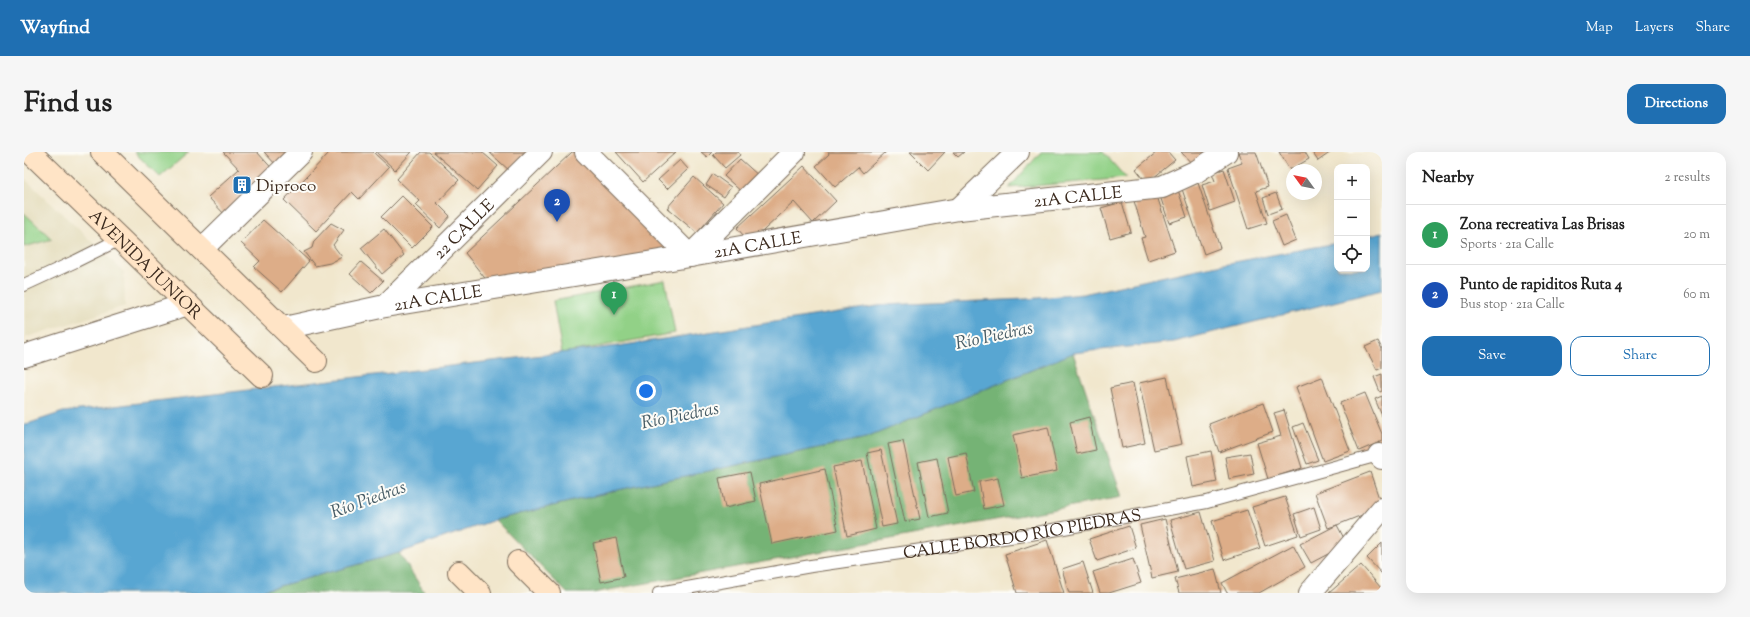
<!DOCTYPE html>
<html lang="en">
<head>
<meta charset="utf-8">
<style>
  :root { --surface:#fff; --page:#f6f6f6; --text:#222; --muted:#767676; --line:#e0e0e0; --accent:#1f6fb2 }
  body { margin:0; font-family:"Sorts Mill Goudy",serif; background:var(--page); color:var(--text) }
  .controls { position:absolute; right:12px; top:12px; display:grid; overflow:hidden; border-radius:8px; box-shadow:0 4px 16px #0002 }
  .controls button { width:36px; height:36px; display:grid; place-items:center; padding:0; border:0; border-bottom:1px solid var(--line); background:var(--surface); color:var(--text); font:20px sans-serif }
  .compass { position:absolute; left:1262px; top:12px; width:36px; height:36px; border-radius:50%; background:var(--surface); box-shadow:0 4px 16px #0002; rotate:303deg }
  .you { position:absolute; left:622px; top:239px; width:14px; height:14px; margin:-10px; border:3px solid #fff; border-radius:50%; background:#1a73e8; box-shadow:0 0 0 6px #1a73e833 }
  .badge { display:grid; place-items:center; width:26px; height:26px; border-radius:50%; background:var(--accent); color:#fff; font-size:13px; font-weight:700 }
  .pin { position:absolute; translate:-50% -33px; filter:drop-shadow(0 1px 2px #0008) }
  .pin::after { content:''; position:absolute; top:21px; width:14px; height:12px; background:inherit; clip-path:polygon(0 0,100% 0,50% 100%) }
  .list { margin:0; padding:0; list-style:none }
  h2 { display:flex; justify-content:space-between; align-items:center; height:52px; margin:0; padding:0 16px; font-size:17px }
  h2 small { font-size:13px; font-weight:400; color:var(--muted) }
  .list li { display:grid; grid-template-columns:26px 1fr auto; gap:12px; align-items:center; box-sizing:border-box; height:60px; padding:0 16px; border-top:1px solid var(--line) }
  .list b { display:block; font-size:15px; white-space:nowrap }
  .list p { margin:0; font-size:13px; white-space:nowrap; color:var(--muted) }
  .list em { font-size:13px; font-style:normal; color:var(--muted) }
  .actions { display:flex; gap:8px; padding:12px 16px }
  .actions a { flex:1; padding:9px 0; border:1px solid var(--accent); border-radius:12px; text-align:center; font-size:14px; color:var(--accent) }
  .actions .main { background:var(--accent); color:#fff }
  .icon { flex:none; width:22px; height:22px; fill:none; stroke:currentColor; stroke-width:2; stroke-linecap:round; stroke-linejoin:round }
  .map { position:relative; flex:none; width:1358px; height:441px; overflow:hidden; border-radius:12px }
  header { display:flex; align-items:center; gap:24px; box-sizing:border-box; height:56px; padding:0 20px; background:var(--accent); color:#fff }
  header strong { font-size:19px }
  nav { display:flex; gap:22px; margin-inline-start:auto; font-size:14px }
  .intro { display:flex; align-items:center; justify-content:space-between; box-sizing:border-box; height:96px; padding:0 24px }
  h1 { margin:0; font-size:28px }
  .button { padding:10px 18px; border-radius:12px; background:var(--accent); color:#fff; font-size:14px; font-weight:700 }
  main { display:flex; gap:24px; padding:0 24px }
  aside { flex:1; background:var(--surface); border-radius:12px; box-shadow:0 4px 16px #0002 }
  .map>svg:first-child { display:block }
</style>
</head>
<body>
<header>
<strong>Wayfind</strong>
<nav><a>Map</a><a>Layers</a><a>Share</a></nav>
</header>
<div class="intro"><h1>Find us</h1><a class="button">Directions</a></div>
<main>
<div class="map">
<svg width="1358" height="441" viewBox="0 0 1358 441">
  <rect width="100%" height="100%" fill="#fdfcf7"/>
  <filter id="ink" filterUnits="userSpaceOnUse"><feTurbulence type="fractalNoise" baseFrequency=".025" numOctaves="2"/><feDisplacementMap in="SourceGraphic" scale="8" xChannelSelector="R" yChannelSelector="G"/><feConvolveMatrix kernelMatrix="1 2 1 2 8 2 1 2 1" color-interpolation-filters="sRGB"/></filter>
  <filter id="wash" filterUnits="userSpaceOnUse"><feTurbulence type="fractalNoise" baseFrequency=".012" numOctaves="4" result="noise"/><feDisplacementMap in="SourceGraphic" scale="16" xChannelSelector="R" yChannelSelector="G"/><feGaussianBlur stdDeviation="0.9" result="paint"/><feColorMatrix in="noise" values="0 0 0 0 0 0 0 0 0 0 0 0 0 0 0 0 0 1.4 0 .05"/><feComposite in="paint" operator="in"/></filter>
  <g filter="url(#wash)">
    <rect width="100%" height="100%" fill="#f1e7cd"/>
    <polygon fill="#e3dbba" points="0,26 100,120 101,154 0,186"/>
    <g fill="#92d187" stroke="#667e52">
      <polygon points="110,0 165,0 136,25"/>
      <polygon points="1017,0 1079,0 1102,26 985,36"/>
      <polygon points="0,61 28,87 0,95"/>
      <polygon points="641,128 651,181 538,201 529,149"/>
    </g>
    <g fill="#75b374" stroke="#586e49">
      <polygon points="1049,201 1098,345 568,441 543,441 471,368 594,338 842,286"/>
      <polygon points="375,401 401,441 230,441"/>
    </g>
    <polygon fill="#59a6d2" stroke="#4a6878" points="1358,80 1358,138 1150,190 1049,201 842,286 594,338 471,368 375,401 230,441 0,441 0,273 39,260 594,194 860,153 1002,147 1059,142 1178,116 1313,91 1313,117 1343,117 1343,84"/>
    <g id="blocks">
      <g fill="#ddad88">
        <polygon points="199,0 233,0 252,21 204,66 184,45 215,17"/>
        <polygon points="240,0 269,0 254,15"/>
        <polygon points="306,0 349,0 365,15 335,47 328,40 292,79 260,48"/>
        <polygon points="352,0 388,0 371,18"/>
        <polygon points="397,0 405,0 435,28 413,51 426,64 416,76 392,53 396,49 373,27"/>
        <polygon points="409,0 458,0 474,14 453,38"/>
        <polygon points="465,0 505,0 487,20"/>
        <polygon points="548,0 560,0 655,100 464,130 441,101"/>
        <polygon points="592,0 652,0 619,30"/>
        <polygon points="677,0 688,0 683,5"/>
        <polygon points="692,0 714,0 716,3 701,16 689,3"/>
        <polygon points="804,0 862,0 839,21 834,15 811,35 792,14 805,2"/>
        <polygon points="886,0 921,0 904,18"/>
        <polygon points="929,0 940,0 934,5"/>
        <polygon points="1133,0 1144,0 1151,8 1123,31 1112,17"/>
        <polygon points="1157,0 1189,0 1172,16"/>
        <polygon points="1214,0 1232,0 1244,35 1232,39 1243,71 1224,77 1204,16 1218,11"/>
        <polygon points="1255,0 1281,0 1285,7 1266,18"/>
        <polygon points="1288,0 1307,0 1294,9"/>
        <polygon points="716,7 736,25 720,42 700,24"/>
        <polygon points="656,8 664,17 643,37 634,28"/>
        <polygon points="780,14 812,49 789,71 770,50 726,91 713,76"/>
        <polygon points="1200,17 1211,50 1186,59 1178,33 1191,29 1188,21"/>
        <polygon points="689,22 707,35 700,45 682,33"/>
        <polygon points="670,25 699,51 673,81 643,56"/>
        <polygon points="1174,31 1196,96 1180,102 1158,37"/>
        <polygon points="1154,38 1163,65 1145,71 1136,44"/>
        <polygon points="1132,41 1151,99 1124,108 1117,86 1121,85 1110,49"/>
        <polygon points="1252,41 1258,57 1244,62 1239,46"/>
        <polygon points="378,44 409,75 388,96 357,65"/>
        <polygon points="1098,50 1107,80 1086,86 1077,56"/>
        <polygon points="1262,63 1272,88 1258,94 1248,69"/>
        <polygon points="239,68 285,109 258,140 230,115 236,109 217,91"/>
        <polygon points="307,71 320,78 309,93 318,105 306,111 291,114 280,100 288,96 290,89"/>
        <polygon points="360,77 380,103 358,122 337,96"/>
        <polygon points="337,110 359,129 347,141 326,122"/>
        <polygon points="1354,189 1358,197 1358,216 1353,218 1341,195"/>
        <polygon points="1358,222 1358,239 1356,240 1350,225"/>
        <polygon points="1143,225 1158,292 1130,298 1115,231"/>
        <polygon points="1298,225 1326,299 1299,309 1272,235"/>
        <polygon points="1109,231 1121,291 1098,296 1086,236"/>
        <polygon points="1341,241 1358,282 1358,289 1335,299 1316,251"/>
        <polygon points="1358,244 1358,264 1351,247"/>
        <polygon points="1239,251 1249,280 1195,300 1185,272"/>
        <polygon points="1260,258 1278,316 1244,327 1233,291 1257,284 1250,261"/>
        <polygon points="1065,265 1072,298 1053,302 1046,270"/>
        <polygon points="1279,271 1294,308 1283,312 1269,275"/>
        <polygon points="1024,275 1033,319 998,326 989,283"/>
        <polygon points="879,289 896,367 881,370 864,292"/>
        <polygon points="857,298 873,372 858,375 843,301"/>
        <polygon points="1187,299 1193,330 1169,335 1163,304"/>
        <polygon points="942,301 950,340 932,344 924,305"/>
        <polygon points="1226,301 1230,322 1205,327 1201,305"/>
        <polygon points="913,306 924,361 905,365 894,310"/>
        <polygon points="838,309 852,377 823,384 809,315"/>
        <polygon points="801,317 814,378 748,392 735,332"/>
        <polygon points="726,320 732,349 701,356 695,326"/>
        <polygon points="1346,320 1358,355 1313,373 1323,392 1287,411 1276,392 1313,373 1304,376 1291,341"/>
        <polygon points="974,326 980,353 960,357 955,330"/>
        <polygon points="1261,345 1274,383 1241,394 1228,355"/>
        <polygon points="1290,355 1297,377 1277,384 1270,362"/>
        <polygon points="1223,358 1236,396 1200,408 1188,369"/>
        <polygon points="1177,360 1191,409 1160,417 1146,368"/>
        <polygon points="1141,367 1154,420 1128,426 1116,373"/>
        <polygon points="1105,374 1112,396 1073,409 1065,387"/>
        <polygon points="592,386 600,425 577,430 569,391"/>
        <polygon points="1023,388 1040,441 993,441 981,402"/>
        <polygon points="1358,391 1358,422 1343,406"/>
        <polygon points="1269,393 1281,415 1235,441 1203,441 1198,431"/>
        <polygon points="1109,407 1117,431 1085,441 1076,441 1069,420"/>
        <polygon points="1059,410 1069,441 1045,441 1038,417"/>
        <polygon points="1337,413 1358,437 1358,441 1305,441"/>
        <polygon points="1191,417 1197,441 1155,441 1151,427"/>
      </g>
    </g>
  </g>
  <g filter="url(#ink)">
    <use href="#blocks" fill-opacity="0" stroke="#7b6c5b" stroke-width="1"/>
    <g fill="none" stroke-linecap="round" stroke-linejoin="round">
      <defs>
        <g id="service">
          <polyline points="0,133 52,109 96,87"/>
          <path id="s1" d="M635,441l152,-27 214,-31 182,-33 175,-48"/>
        </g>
        <g id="minor">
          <polyline points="562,0 666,104 770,0"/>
          <polyline points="935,57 994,0"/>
          <polyline points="178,97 277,0"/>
          <path id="s2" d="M361,154l156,-154"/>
          <path id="s3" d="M260,176l101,-22 305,-50 269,-47 203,-22 35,-16 29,-19"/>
          <polyline points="0,204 164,152"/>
          <polyline points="1355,303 1358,306"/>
          <polyline points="1286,441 1358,357"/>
        </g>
        <g id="secondary">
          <path id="s4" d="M6,0l232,224"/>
          <polyline points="78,0 292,209"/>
          <polyline points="494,410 525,441"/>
          <polyline points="435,420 456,441"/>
        </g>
      </defs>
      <use href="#service" stroke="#7b6c5b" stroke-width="14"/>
      <use href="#minor" stroke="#7b6c5b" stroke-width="24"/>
      <use href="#secondary" stroke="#7b6c5b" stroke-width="24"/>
      <use href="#service" stroke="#fff" stroke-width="12"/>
      <use href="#minor" stroke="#fff" stroke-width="22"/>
      <use href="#secondary" stroke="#ffe4c6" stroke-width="22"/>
    </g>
  </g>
  <defs>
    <symbol id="building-square" viewBox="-11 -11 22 22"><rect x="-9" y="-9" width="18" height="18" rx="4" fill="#1f6fb2" stroke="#fdfcf7"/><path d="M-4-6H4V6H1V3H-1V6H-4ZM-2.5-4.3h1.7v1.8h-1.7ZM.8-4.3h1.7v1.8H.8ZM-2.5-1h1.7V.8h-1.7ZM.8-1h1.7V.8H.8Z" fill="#fff"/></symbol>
  </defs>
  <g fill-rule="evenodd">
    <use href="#building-square" x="207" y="22" width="22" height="22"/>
  </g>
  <g text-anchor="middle" stroke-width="4" stroke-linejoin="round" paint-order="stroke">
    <g font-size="17" fill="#3b2a1e" stroke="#fdfcf7" text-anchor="start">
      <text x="232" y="39">Diproco</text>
    </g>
    <g font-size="17" fill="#3b2a1e" stroke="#fdfcf7">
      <text dy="6" stroke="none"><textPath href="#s3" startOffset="805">21A CALLE</textPath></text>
      <text dy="6" stroke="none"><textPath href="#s2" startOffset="110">22 CALLE</textPath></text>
      <text dy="6" stroke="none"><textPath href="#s3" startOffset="481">21A CALLE</textPath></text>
      <text dy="6" stroke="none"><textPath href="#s4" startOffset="161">AVENIDA JUNIOR</textPath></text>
      <text dy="6" stroke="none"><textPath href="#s3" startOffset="157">21A CALLE</textPath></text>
      <text dy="6" stroke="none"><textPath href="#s1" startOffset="368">CALLE BORDO RÍO PIEDRAS</textPath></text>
    </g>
    <g font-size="18" font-style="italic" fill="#475c66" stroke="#fdfcf7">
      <text transform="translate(970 183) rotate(-12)" y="6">Río Piedras</text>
      <text transform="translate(656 263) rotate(-11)" y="6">Río Piedras</text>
      <text transform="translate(344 347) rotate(-20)" y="6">Río Piedras</text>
    </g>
  </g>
</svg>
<div class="controls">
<button>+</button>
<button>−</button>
<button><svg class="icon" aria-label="locate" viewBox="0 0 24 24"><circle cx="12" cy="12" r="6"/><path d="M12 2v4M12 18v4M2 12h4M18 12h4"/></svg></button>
</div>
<svg class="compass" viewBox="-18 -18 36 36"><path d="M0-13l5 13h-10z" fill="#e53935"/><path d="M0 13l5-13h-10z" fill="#767676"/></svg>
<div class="you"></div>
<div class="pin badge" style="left:590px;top:163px;background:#2e9e5b">1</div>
<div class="pin badge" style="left:533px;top:70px;background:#1a4fb4">2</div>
</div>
<aside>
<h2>Nearby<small>2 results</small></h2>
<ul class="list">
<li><span class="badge" style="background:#2e9e5b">1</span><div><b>Zona recreativa Las Brisas</b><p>Sports · 21a Calle</p></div><em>20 m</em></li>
<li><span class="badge" style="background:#1a4fb4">2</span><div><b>Punto de rapiditos Ruta 4</b><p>Bus stop · 21a Calle</p></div><em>60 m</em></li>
</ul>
<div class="actions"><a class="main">Save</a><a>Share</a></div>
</aside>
</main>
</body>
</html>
